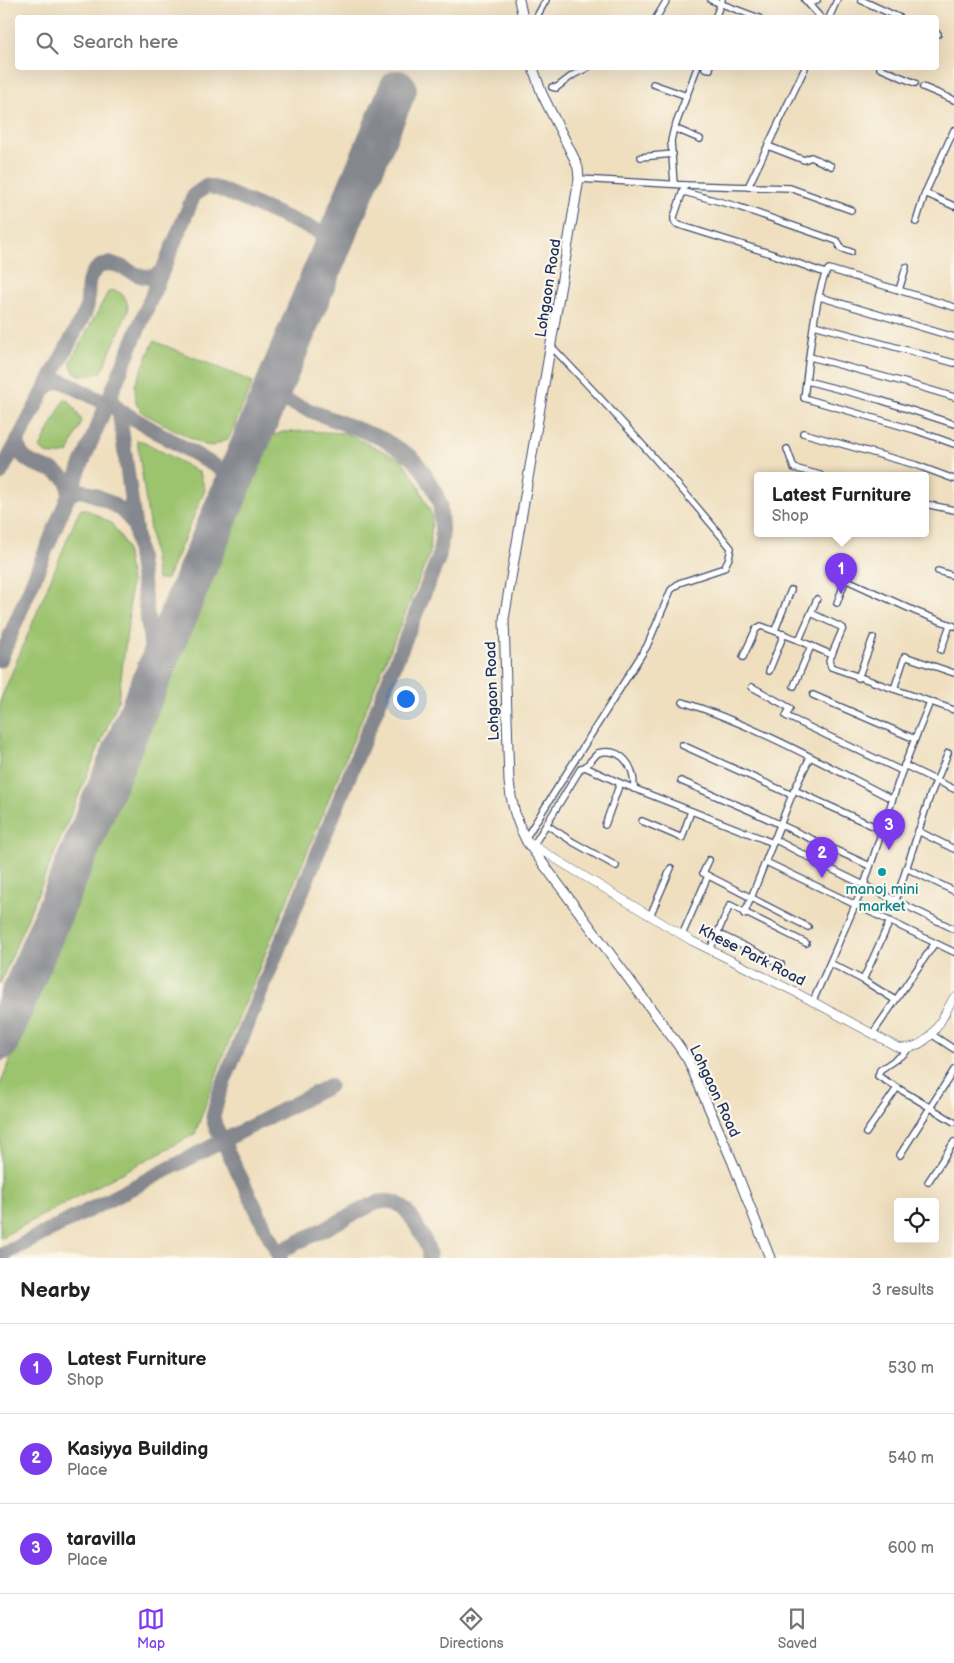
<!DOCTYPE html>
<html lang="en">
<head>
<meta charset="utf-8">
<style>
  :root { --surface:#fff; --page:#f6f6f6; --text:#222; --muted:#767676; --line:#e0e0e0; --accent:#7c3aed }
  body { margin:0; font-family:"Balsamiq Sans",sans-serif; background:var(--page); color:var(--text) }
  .controls { position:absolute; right:15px; bottom:15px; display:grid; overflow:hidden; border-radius:5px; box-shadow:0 5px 20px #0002 }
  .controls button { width:45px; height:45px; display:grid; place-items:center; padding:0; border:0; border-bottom:1px solid var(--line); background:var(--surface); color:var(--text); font:25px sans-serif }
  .you { position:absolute; left:405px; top:698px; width:18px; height:18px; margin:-12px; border:4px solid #fff; border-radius:50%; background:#1a73e8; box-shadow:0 0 0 8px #1a73e833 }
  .badge { display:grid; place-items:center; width:32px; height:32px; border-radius:50%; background:var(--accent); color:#fff; font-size:16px; font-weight:700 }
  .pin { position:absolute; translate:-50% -41px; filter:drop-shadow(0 1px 2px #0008) }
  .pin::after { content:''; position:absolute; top:26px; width:18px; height:15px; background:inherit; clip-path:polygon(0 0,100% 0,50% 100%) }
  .popup { position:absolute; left:754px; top:472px; width:175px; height:65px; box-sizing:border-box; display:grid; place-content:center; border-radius:5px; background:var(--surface); filter:drop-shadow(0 1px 4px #0005); font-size:16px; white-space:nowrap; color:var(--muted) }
  .popup b { font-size:19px; color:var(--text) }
  .popup::after { content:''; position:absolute; left:50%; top:100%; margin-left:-10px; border:10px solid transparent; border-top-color:var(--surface) }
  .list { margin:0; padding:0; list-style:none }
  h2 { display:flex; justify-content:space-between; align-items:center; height:65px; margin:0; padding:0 20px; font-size:21px }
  h2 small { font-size:16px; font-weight:400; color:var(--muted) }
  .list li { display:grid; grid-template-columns:32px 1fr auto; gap:15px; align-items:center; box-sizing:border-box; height:90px; padding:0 20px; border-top:1px solid var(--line) }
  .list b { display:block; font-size:19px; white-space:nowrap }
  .list p { margin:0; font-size:16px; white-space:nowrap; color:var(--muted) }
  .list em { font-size:16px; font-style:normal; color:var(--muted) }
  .icon { flex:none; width:28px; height:28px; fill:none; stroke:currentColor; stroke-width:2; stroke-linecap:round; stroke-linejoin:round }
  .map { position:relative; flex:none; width:954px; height:1258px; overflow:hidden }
  .search { position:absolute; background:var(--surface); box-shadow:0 5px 20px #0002; left:15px; right:15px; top:15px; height:55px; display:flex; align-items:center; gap:12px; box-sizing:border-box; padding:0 18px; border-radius:5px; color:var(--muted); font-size:19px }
  .sheet { height:335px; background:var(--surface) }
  nav { display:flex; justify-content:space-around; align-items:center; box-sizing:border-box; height:70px; border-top:1px solid var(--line); background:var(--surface); font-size:14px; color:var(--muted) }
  nav a { display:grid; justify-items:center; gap:2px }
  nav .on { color:var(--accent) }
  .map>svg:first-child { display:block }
</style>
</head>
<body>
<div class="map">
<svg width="954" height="1258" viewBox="0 0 954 1258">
  <rect width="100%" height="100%" fill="#fbf7ec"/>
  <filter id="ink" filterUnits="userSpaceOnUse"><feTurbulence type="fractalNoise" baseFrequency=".02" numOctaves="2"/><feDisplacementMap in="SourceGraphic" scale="10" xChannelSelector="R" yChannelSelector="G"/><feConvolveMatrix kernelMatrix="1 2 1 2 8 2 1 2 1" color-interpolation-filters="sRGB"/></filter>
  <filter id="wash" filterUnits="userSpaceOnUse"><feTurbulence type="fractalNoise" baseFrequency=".0096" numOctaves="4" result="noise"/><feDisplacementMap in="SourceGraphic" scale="20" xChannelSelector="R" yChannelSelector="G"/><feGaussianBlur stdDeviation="1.12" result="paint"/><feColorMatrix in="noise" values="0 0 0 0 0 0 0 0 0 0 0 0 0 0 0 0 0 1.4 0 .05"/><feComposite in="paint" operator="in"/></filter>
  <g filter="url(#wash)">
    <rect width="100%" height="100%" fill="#efdfbf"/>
    <g fill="#9cc36e" stroke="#5c7966">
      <path d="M112,290c12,2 16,10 16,21l-27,62 -18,3 -9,-4 -4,-9 38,-71z"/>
      <polygon points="154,341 253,382 229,438 213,446 204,445 143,413 136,404 135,385"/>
      <path d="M65,398l6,5 11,18 -14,32c-12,2 -19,5 -28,-5z"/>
      <polygon points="307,431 345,433 402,460 417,482 432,516 430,553 223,1056 195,1134 0,1238 0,1085 269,437 283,432"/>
      <polygon points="137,440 145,442 200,473 205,490 167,579 157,579"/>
      <polygon points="80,509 86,509 111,523 121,537 126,547 131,581 128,624 118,701 0,984 0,701"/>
    </g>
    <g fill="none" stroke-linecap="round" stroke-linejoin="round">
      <g stroke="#85878e" stroke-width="15">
        <polyline points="46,388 53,383 62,381 119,410 236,478"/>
        <polyline points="112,390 112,401 119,410 150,637 153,675"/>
        <polyline points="270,395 383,439 412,457 423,471 435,491 440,504 442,536 439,557 219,1094 213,1117 215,1125 280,1258"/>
        <path d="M18,440c0,31 35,22 48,40 3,4 3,11 3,15l10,-5c19,5 48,18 56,38"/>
        <path d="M0,474l85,-161c7,-15 -4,-33 14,-46 21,-15 43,27 64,2"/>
        <path d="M150,637c9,2 16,-1 22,-7"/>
        <polyline points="0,660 194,195 207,186 219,189 336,239"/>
        <path d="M277,1253l94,-48c27,-12 38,6 49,27 4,8 10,16 9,26"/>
        <polyline points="0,1256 329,1086"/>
      </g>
      <polyline stroke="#85878e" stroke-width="38" points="0,1042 398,89"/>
    </g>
  </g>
  <g filter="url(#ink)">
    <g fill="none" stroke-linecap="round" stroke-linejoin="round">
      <defs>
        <g id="street">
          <polyline points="711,0 759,18"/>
          <polyline points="805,0 821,18"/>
          <polyline points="806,0 813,2 817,0"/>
          <polyline points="861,0 900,18"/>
          <polyline points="536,18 546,0"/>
          <polyline points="656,18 667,0"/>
          <polyline points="715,18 722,0"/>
          <polyline points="829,18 837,0"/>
          <polyline points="936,34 938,34"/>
          <polyline points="705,68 710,69"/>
          <polyline points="880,68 915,83"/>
          <polyline points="653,84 687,96"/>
          <polyline points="552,87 556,88 573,75 587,68"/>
          <polyline points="923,87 954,100"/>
          <polyline points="674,128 700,139"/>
          <polyline points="768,146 804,160 811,157 831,166"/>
          <polyline points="641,157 673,154"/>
          <polyline points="579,179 685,185 674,217 674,220 676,224 772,254 825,273"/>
          <polyline points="674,184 671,141 673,132 697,68"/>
          <polyline points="685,185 790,188 851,210"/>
          <polyline points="748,187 805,68"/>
          <polyline points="684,192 736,206 837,241 839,243 840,248 851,252"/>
          <polyline points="925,193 954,206"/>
          <polyline points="916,222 925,193 954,130"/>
          <polyline points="899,290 906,267"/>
          <polyline points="820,297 954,337"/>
          <path d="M954,307l-125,-38c-13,10 -22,108 -25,129l111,32 39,14"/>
          <polyline points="814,325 954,363"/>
          <polyline points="810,357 907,383 954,397"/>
          <polyline points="807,381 880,400 954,424"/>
          <polyline points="803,433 916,465 954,479"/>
          <polyline points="787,449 794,468 820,475"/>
          <polyline points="925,504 954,510"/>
          <polyline points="938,571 954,576"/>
          <polyline points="837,603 845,581 847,580 917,612 954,626"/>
          <polyline points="811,613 843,628 829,661 831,667 954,710"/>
          <polyline points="775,630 791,590"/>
          <polyline points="799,640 817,599"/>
          <polyline points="941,650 950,625"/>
          <polyline points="743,657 756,629 761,626 796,639 832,655"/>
          <polyline points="907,657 954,673"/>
          <polyline points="769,671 784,634"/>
          <polyline points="858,678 873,638"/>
          <polyline points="794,686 811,646"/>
          <polyline points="752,687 790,708 786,716 902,771"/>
          <polyline points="894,689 905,656"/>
          <polyline points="813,695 915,739"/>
          <path d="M683,702c73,24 141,62 209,97"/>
          <polyline points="682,745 792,795"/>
          <polyline points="904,765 954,789"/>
          <polyline points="585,767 620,783 773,843"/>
          <polyline points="681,781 751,811 870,866"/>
          <polyline points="794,790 882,830"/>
          <polyline points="642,821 682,838 691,811"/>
          <polyline points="547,825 573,842 616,866"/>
          <polyline points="605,825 620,783"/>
          <polyline points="918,831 954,849"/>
          <path d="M525,839l122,-193 24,-56 8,-7 45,-15 5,-10 2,-10c-57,-70 -117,-136 -179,-201"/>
          <polyline points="774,839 831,869 954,929"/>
          <path d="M533,846l48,-78 4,-1 13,-14c24,-6 37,13 36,36"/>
          <polyline points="709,860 703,873 808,927"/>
          <polyline points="766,862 954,952"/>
          <polyline points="906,868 954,891"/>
          <polyline points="896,900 930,796 948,753"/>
          <polyline points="744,914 751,898 792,795 810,757"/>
          <polyline points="650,916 671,868"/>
          <polyline points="717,933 781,964"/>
          <polyline points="682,935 708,876"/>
          <polyline points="710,950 730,905 806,943"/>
          <polyline points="830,963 863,980 895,1000"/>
          <polyline points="863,980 890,921"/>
          <polyline points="813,1001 864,885 902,771 930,702"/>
          <polyline points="873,1033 935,943"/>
          <polyline points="931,1034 954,1049"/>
          <polyline points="909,1048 905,1053 880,1070 878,1076 954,1122"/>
          <polyline points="866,1133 897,1088"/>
          <polyline points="900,1155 954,1070"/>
          <polyline points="928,1182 954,1142"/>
        </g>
        <path id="secondary" d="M529,843l163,98 103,51 104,56c6,0 11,0 16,-2 20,-7 29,-32 39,-49"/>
        <g id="primary">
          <polyline points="519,0 523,18"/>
          <path d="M533,68l9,26 32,64 4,10 1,11 -75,440 5,163c2,21 8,42 18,60l151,203 10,15 45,103 37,95"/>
        </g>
      </defs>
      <use href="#street" stroke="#3b496d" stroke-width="8"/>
      <use href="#secondary" stroke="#3b496d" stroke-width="9"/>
      <use href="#primary" stroke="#3b496d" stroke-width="11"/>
      <use href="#street" stroke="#fff" stroke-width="5.5"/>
      <use href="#secondary" stroke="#fff" stroke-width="8"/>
      <use href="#primary" stroke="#fff" stroke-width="9"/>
    </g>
  </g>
  <circle fill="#0f9aa8" stroke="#fbf7ec" stroke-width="2" cx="882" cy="872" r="5"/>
  <g text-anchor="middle" stroke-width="4.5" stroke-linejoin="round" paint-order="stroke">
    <g font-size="15" fill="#1b2f5e" stroke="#fbf7ec">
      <text transform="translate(548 288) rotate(-81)" y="5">Lohgaon Road</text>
      <text transform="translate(492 691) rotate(-92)" y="5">Lohgaon Road</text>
      <text transform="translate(752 955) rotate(27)" y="5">Khese Park Road</text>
      <text transform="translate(715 1091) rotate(65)" y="5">Lohgaon Road</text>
    </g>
    <g font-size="15" fill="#0d838f" stroke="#fbf7ec">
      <text x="882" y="894">manoj mini<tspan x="882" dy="17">market</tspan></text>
    </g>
  </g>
</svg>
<div class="controls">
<button><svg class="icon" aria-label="locate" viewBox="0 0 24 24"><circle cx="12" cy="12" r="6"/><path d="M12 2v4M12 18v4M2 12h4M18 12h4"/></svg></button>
</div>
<div class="you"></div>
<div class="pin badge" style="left:841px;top:594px">1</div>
<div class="popup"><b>Latest Furniture</b>Shop</div>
<div class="pin badge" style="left:822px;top:878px">2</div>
<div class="pin badge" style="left:889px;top:850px">3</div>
<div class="search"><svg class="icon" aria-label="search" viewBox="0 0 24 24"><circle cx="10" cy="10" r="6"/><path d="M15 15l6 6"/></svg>Search here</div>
</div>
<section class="sheet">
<h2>Nearby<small>3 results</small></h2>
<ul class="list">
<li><span class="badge">1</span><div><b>Latest Furniture</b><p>Shop</p></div><em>530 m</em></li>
<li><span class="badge">2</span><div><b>Kasiyya Building</b><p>Place</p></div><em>540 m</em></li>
<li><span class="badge">3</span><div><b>taravilla</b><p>Place</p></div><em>600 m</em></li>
</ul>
</section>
<nav>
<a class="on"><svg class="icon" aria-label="map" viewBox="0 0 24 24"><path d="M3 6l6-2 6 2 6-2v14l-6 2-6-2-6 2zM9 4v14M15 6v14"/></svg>Map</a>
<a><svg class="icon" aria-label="directions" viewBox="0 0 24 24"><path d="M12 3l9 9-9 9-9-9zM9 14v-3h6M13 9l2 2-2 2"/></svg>Directions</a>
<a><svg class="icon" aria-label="saved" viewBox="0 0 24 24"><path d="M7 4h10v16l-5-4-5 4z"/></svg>Saved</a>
</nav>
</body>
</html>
